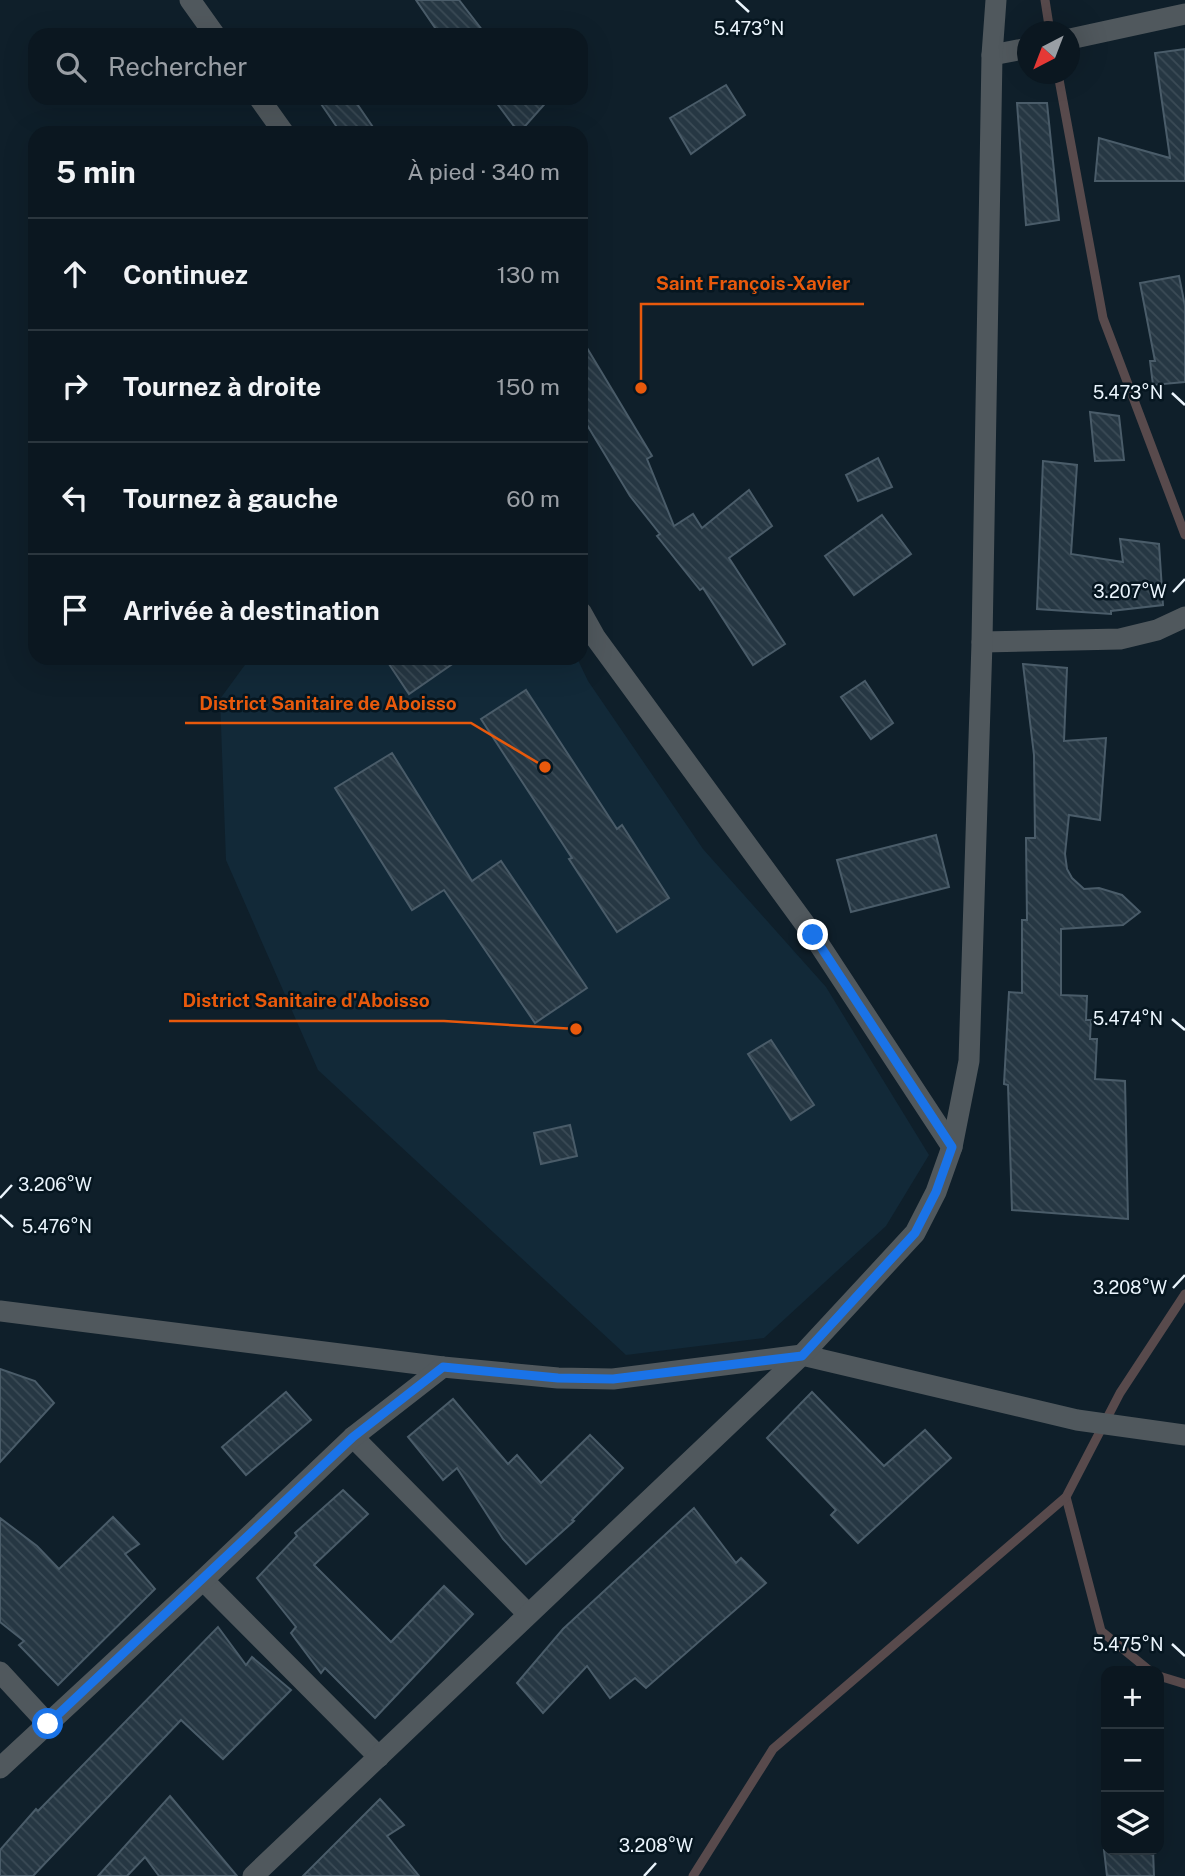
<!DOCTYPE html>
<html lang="fr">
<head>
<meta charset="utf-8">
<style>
  :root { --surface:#0b1720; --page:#142029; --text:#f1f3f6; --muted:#9a9fa5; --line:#2b363e }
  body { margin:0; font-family:"Public Sans",sans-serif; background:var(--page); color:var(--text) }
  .controls { position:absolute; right:21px; bottom:21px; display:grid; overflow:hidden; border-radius:14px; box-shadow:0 7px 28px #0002 }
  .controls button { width:63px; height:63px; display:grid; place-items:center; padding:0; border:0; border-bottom:2px solid var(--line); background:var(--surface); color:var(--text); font:35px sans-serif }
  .compass { position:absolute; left:1017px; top:21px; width:63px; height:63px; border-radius:50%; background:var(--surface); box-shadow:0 7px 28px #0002; rotate:222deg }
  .stop { position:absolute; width:21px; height:21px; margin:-16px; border:5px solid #1a73e8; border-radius:50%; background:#fff }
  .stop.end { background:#1a73e8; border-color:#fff; box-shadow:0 2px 7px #0008 }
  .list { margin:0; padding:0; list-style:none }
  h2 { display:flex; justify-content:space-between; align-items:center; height:91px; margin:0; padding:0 28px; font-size:30px }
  h2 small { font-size:23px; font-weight:400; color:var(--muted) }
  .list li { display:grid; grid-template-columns:46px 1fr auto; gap:21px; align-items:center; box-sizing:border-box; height:112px; padding:0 28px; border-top:2px solid var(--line) }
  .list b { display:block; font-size:26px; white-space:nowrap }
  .list em { font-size:23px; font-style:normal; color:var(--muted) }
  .icon { flex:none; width:38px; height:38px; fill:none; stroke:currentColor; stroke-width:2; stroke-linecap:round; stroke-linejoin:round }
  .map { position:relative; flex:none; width:1185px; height:1876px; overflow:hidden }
  .search { position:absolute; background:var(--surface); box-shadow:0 7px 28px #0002; left:28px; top:28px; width:560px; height:77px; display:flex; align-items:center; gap:18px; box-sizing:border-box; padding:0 24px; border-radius:21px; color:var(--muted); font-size:26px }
  .panel { position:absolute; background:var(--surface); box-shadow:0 7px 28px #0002; left:28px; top:126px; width:560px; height:539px; border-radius:21px }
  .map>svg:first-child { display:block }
</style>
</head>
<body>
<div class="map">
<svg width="1185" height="1876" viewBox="0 0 1185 1876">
  <defs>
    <pattern id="building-back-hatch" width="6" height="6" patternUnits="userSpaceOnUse" patternTransform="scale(1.75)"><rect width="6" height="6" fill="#263743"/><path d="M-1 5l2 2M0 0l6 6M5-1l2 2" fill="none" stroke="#3b4b56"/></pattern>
  </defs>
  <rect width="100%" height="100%" fill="#0f1f2a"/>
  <polygon fill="#122938" points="250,658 577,658 588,681 703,849 826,987 929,1155 886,1226 764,1338 626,1355 318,1070 226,860 220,699"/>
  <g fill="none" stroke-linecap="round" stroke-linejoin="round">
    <g stroke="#584a4c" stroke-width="9">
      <polyline points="1045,0 1050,32"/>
      <polyline points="1058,74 1103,318 1185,535"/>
      <polyline points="1066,1497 1101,1631 1150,1671"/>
      <polyline points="1159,1676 1185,1684"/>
      <polyline points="693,1876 773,1749 1066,1497 1120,1393 1185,1294"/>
    </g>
  </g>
  <g fill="url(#building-back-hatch)" stroke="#4a5c69" stroke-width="2">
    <polygon points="416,0 459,0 486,35 440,35"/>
    <polygon points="1185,49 1185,181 1095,181 1099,138 1170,158 1155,53"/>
    <polygon points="726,85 745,115 691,154 670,118"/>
    <polygon points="317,98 353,98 377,133 341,133"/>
    <polygon points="493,98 550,98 519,133"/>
    <polygon points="1017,103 1047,103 1059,220 1026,225"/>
    <polygon points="1179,276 1185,306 1185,382 1153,385 1150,361 1155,361 1140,283"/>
    <polygon points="581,338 652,456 647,459 674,526 693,514 702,528 749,490 772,526 729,558 785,644 753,665 703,588 700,590 657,536 660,534 630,496 581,415"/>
    <polygon points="1090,412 1119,416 1124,460 1095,461"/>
    <polygon points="878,458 892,487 858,501 846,475"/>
    <polygon points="1043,461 1077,465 1071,554 1123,562 1120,539 1159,544 1163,605 1111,611 1111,614 1037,609"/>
    <polygon points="882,515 911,554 854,595 825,556"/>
    <polygon points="385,658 461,658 409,694"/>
    <polygon points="1023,664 1067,668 1064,741 1106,738 1100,820 1069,815 1065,854 1067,869 1072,878 1084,889 1099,888 1122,895 1140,912 1123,925 1061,929 1061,995 1087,996 1086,1020 1091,1020 1090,1039 1097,1039 1095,1079 1125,1081 1128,1219 1012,1210 1008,1085 1004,1084 1009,992 1022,993 1022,920 1027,920 1026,838 1035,838 1034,755"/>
    <polygon points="865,681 893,723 871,739 841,697"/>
    <polygon points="526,690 617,829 622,825 669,898 617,932 569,859 572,858 481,719"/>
    <polygon points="392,753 472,881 501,861 587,988 535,1023 444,890 412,910 335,788"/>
    <polygon points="936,835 949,887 851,912 837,860"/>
    <polygon points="771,1040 814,1105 791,1120 748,1054"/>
    <polygon points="570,1125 577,1156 541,1164 534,1133"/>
    <polygon points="0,1369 35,1381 54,1403 0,1462"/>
    <polygon points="286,1392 311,1420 246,1475 222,1447"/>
    <polygon points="812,1392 884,1466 925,1430 951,1458 858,1543 831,1515 836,1510 767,1438"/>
    <polygon points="453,1399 508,1464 517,1455 541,1483 590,1435 623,1468 572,1520 574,1521 526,1564 503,1539 457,1468 443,1480 408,1437"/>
    <polygon points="343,1490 368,1514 314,1565 391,1642 444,1586 473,1614 375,1718 325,1668 321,1673 291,1633 296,1627 257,1578 297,1536 295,1533"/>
    <polygon points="694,1508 736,1563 741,1558 766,1583 646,1688 635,1678 610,1698 587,1666 543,1713 517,1683 563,1629"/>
    <polygon points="113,1517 139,1544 125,1554 155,1589 58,1685 19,1645 24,1641 0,1622 0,1518 37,1546 59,1569"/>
    <polygon points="218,1627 246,1665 252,1657 291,1690 223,1759 181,1720 33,1876 0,1876 0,1850 36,1809 38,1811"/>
    <polygon points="170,1796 237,1876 159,1876 145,1857 127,1876 98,1876"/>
    <polygon points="380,1799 404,1825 387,1836 419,1876 303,1876"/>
    <polygon points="1104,1850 1153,1850 1154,1876 1107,1876"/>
  </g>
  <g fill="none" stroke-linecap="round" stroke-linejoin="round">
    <g stroke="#50585d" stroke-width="21">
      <polyline points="190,0 215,35"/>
      <polyline points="1070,39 1185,14"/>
      <polyline points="992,55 1028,48"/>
      <polyline points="259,98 284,133"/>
      <polyline points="581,612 595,637 813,935 952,1147"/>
      <polyline points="982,642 1120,639 1157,630 1185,617"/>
      <polyline points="0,1311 443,1367 558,1378 613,1379 802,1355 1077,1420 1185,1435"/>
      <polyline points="353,1437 528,1614"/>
      <polyline points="203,1580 379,1757"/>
      <polyline points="0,1672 48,1724"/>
      <polyline points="0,1768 203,1580 353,1437 443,1367"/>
      <polyline points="253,1876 802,1355 915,1233 936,1192 952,1147 969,1061 982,642 992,55 996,0"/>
    </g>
  </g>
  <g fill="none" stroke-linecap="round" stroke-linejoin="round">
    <polyline stroke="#1a73e8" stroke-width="9" points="48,1724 353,1437 443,1367 558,1378 613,1379 802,1356 915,1233 936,1192 952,1147 813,935"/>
  </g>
  <path fill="none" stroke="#ebf5fd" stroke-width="2.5" d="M736,0l13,12M1172,393l13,12M1173,592l12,-13M1172,1019l13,11M0,1198l12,-13M0,1215l13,12M1173,1288l12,-13M1172,1644l13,12M644,1876l12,-13"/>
  <g font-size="18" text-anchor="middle" fill="#ebf5fd" stroke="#061620" stroke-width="5" stroke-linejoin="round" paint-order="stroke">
    <text x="749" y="35">5.473°N</text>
    <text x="1128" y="399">5.473°N</text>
    <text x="1130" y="598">3.207°W</text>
    <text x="1128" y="1025">5.474°N</text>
    <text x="55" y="1191">3.206°W</text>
    <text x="57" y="1233">5.476°N</text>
    <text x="1130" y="1294">3.208°W</text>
    <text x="1128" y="1651">5.475°N</text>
    <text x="656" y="1852">3.208°W</text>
  </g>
  <path fill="none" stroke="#e8590c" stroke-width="2.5" d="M641 388L641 304H864M545 767L471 723H185M576 1029L444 1021H169"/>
  <g fill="#e8590c" stroke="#061620" stroke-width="2.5">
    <circle cx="641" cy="388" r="7"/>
    <circle cx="545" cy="767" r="7"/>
    <circle cx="576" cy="1029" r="7"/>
  </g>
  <g font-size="19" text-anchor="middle" font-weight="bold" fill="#e8590c" stroke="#061620" stroke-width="5" stroke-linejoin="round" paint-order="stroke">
    <text x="753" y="290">Saint François-Xavier</text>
    <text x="328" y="710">District Sanitaire de Aboisso</text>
    <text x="306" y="1007">District Sanitaire d'Aboisso</text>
  </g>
</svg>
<div class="controls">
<button>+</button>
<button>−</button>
<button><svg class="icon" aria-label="layers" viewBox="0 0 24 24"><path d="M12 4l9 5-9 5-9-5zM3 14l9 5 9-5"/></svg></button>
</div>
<svg class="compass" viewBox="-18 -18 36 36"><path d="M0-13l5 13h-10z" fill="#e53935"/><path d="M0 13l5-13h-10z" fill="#9a9fa5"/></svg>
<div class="stop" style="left:48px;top:1724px"></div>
<div class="stop end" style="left:813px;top:935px"></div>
<div class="search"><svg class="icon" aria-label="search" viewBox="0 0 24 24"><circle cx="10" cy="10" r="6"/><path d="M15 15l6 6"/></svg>Rechercher</div>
<section class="panel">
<h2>5 min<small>À pied · 340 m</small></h2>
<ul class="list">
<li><svg class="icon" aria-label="ahead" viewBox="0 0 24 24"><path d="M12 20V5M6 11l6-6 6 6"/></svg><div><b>Continuez</b></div><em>130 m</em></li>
<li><svg class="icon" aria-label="right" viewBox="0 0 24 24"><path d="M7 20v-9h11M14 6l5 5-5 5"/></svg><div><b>Tournez à droite</b></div><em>150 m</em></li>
<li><svg class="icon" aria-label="left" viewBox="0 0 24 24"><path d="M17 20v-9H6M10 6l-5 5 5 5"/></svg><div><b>Tournez à gauche</b></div><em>60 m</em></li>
<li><svg class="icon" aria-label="arrive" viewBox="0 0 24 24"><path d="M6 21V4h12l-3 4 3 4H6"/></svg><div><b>Arrivée à destination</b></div></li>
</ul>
</section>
</div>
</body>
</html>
